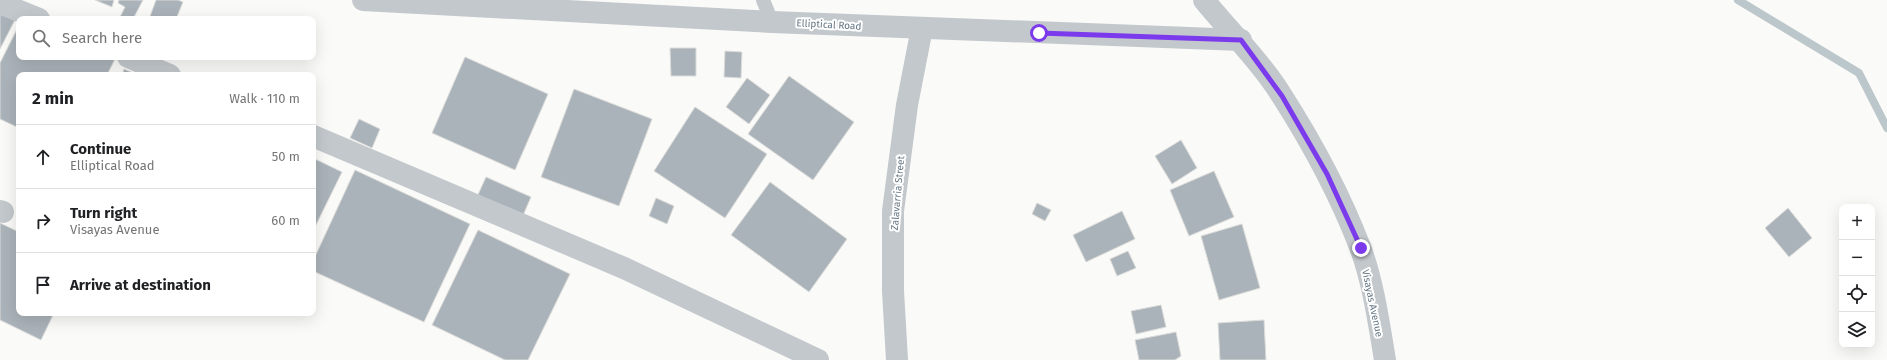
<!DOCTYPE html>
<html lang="en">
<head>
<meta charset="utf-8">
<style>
  :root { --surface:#fff; --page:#f6f6f6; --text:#202124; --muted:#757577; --line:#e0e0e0 }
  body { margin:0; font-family:"Fira Sans",sans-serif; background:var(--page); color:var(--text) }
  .controls { position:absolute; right:12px; bottom:12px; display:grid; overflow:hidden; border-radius:8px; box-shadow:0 4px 16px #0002 }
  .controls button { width:36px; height:36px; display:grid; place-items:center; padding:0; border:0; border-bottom:1px solid var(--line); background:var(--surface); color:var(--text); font:20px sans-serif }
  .stop { position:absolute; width:12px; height:12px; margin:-9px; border:3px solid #7c3aed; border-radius:50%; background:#fff }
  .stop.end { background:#7c3aed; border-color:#fff; box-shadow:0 1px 4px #0008 }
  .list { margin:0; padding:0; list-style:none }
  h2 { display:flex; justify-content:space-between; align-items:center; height:52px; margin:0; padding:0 16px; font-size:17px }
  h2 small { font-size:13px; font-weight:400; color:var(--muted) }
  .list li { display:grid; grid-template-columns:26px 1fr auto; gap:12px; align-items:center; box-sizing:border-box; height:64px; padding:0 16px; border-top:1px solid var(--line) }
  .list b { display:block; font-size:15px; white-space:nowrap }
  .list p { margin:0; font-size:13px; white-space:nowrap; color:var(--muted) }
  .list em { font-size:13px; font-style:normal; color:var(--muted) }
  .icon { flex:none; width:22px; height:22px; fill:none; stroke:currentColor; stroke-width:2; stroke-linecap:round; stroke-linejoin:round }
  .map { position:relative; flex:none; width:1887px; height:360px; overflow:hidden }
  .search { position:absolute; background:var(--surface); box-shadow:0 4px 16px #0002; left:16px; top:16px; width:300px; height:44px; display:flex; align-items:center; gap:10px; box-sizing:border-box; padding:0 14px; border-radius:8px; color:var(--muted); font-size:15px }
  .panel { position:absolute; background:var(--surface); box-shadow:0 4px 16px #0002; left:16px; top:72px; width:300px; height:244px; border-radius:8px }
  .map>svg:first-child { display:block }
</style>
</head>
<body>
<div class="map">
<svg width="1887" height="360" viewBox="0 0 1887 360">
  <rect width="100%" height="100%" fill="#fafaf8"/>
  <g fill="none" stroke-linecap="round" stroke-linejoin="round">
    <polyline stroke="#bbc7cb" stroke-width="8" points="1738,0 1859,73 1887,128"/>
  </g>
  <g fill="#aab3b9" stroke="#dcdcda">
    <polygon points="95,0 114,0 112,7"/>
    <polygon points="119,0 143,0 133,19 119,19 125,7 118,3"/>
    <polygon points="156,0 178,0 183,2 176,19 149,19"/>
    <polygon points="0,9 17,16 0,49"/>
    <polygon points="19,25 19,57 111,57 115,59 107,75 19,75 19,128 0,119 0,63"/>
    <polygon points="670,48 696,48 696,76 671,76"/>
    <polygon points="725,51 742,52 741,78 724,77"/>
    <polygon points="465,57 548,94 515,170 432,133"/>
    <polygon points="124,69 138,75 122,75"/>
    <polygon points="789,76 854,122 813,180 748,134"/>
    <polygon points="747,78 770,95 749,124 726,107"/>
    <polygon points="574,89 652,119 619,206 541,177"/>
    <polygon points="695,107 767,154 725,218 654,171"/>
    <polygon points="359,119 380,129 372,148 350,138"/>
    <polygon points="1181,140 1197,168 1172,184 1155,156"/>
    <polygon points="313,158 342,172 313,231"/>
    <polygon points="355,170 470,224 424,322 313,271 313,261"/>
    <polygon points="1214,171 1234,217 1189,236 1170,190"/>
    <polygon points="486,177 531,197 521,220 476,199"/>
    <polygon points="770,182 847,239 809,292 731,235"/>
    <polygon points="656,198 674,206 667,224 649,216"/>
    <polygon points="1037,203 1051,210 1045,221 1032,214"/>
    <polygon points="1788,208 1812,238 1789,257 1765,228"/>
    <polygon points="1122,211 1135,239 1086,262 1073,235"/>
    <polygon points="0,223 19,232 19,313 54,313 41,340 0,320"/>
    <polygon points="1242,224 1260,288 1219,300 1201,236"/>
    <polygon points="478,230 570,274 528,360 505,360 432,325"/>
    <polygon points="1128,251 1136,268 1117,276 1110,259"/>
    <polygon points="1161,305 1166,327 1136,334 1131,311"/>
    <polygon points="1264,320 1266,360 1220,360 1218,323"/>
    <polygon points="1176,332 1181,356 1175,360 1139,360 1135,340"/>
  </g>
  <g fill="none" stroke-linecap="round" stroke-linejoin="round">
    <polyline stroke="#c3c8cc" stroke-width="14" points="763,0 772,22"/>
    <g stroke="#c3c8cc" stroke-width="22">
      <polyline points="0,3 39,19"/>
      <polyline points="128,57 170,75"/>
      <polyline points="313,136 624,268 818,360"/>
      <polyline points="0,211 3,212"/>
      <polyline points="897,360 893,291 893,211 907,105 922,28"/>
    </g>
    <g stroke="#c3c8cc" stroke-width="22">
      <polyline points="363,0 772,22 1241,40"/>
      <path d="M1204,0c26,32 56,61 78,96 30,47 58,99 78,151 13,34 19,77 25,113"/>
    </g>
  </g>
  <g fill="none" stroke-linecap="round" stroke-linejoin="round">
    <polyline stroke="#7c3aed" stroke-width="5" points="1039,33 1241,40 1282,96 1327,174 1361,248"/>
  </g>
  <g text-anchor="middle" stroke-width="4" stroke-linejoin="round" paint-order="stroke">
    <g font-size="10" fill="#657683" stroke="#fff">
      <text transform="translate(829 24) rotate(3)" y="4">Elliptical Road</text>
      <text transform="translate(897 193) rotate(-85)" y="4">Zalavarria Street</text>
      <text transform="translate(1373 303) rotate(78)" y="4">Visayas Avenue</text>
    </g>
  </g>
</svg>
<div class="controls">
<button>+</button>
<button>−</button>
<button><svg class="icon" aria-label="locate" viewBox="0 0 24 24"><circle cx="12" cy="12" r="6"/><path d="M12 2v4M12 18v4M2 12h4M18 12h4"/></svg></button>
<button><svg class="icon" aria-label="layers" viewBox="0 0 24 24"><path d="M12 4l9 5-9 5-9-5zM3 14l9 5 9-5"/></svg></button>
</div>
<div class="stop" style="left:1039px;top:33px"></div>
<div class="stop end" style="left:1361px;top:248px"></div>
<div class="search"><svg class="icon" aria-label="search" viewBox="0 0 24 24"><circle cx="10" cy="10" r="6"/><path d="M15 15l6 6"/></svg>Search here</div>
<section class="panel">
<h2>2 min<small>Walk · 110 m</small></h2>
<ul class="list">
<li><svg class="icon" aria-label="ahead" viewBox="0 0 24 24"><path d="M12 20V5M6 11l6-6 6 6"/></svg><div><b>Continue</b><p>Elliptical Road</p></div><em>50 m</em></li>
<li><svg class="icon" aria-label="right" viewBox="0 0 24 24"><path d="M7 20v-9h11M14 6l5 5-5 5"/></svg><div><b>Turn right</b><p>Visayas Avenue</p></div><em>60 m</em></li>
<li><svg class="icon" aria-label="arrive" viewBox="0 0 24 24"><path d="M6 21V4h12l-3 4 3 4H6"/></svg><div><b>Arrive at destination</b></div></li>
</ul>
</section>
</div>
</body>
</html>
